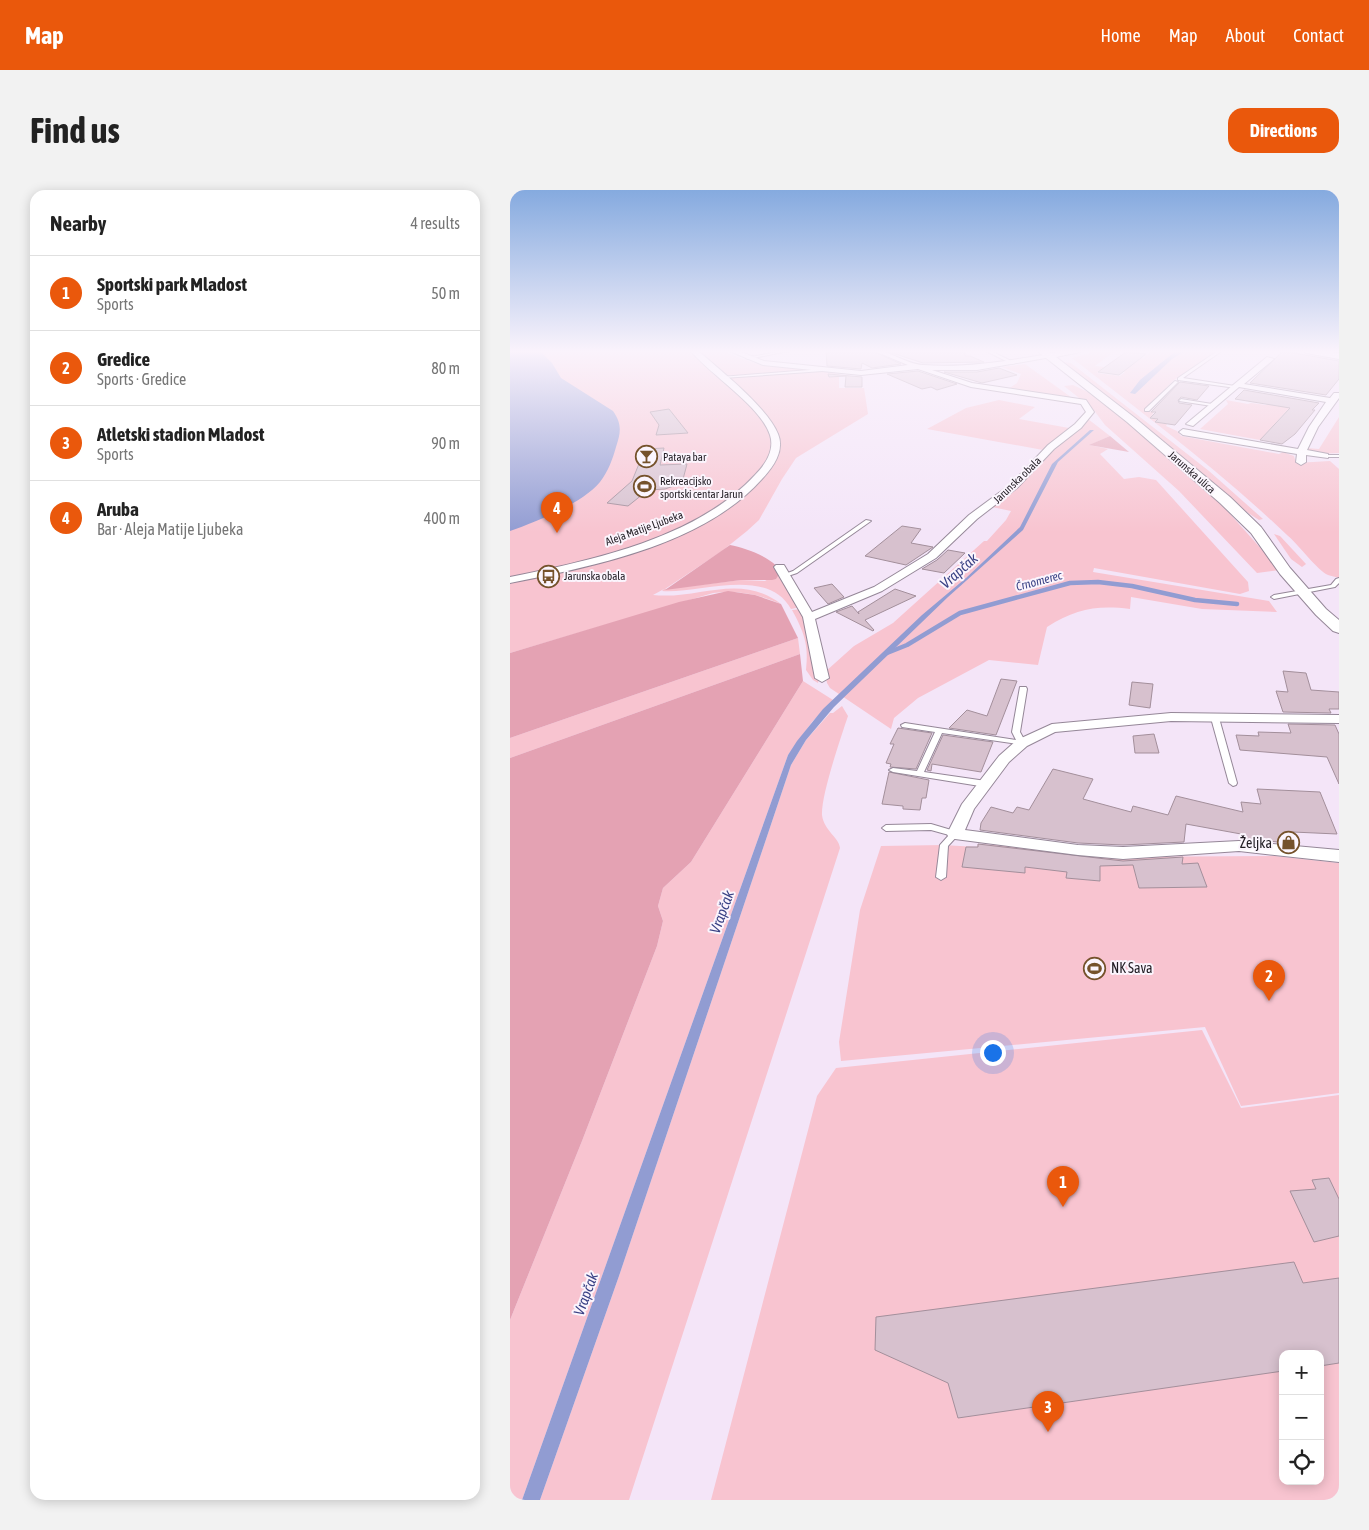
<!DOCTYPE html>
<html lang="en">
<head>
<meta charset="utf-8">
<style>
  :root { --surface:#fff; --page:#f2f2f2; --text:#222; --muted:#767676; --line:#e0e0e0; --accent:#ea580c }
  body { margin:0; font-family:"Asap Condensed",sans-serif; background:var(--page); color:var(--text) }
  .controls { position:absolute; right:15px; bottom:15px; display:grid; overflow:hidden; border-radius:10px; box-shadow:0 2px 12px #0003 }
  .controls button { width:45px; height:45px; display:grid; place-items:center; padding:0; border:0; border-bottom:1px solid var(--line); background:var(--surface); color:var(--text); font:25px sans-serif }
  .you { position:absolute; left:482px; top:862px; width:18px; height:18px; margin:-12px; border:4px solid #fff; border-radius:50%; background:#1a73e8; box-shadow:0 0 0 8px #1a73e833 }
  .badge { display:grid; place-items:center; width:32px; height:32px; border-radius:50%; background:var(--accent); color:#fff; font-size:16px; font-weight:700 }
  .pin { position:absolute; translate:-50% -41px; filter:drop-shadow(0 1px 2px #0008) }
  .pin::after { content:''; position:absolute; top:26px; width:18px; height:15px; background:inherit; clip-path:polygon(0 0,100% 0,50% 100%) }
  .list { margin:0; padding:0; list-style:none }
  h2 { display:flex; justify-content:space-between; align-items:center; height:65px; margin:0; padding:0 20px; font-size:21px }
  h2 small { font-size:16px; font-weight:400; color:var(--muted) }
  .list li { display:grid; grid-template-columns:32px 1fr auto; gap:15px; align-items:center; box-sizing:border-box; height:75px; padding:0 20px; border-top:1px solid var(--line) }
  .list b { display:block; font-size:19px; white-space:nowrap }
  .list p { margin:0; font-size:16px; white-space:nowrap; color:var(--muted) }
  .list em { font-size:16px; font-style:normal; color:var(--muted) }
  .icon { flex:none; width:28px; height:28px; fill:none; stroke:currentColor; stroke-width:2; stroke-linecap:round; stroke-linejoin:round }
  .map { position:relative; flex:none; width:829px; height:1310px; overflow:hidden; border-radius:15px }
  header { display:flex; align-items:center; gap:30px; box-sizing:border-box; height:70px; padding:0 25px; background:var(--accent); color:#fff }
  header strong { font-size:24px }
  nav { display:flex; gap:28px; margin-inline-start:auto; font-size:18px }
  .intro { display:flex; align-items:center; justify-content:space-between; box-sizing:border-box; height:120px; padding:0 30px }
  h1 { margin:0; font-size:35px }
  .button { padding:12px 22px; border-radius:15px; background:var(--accent); color:#fff; font-size:18px; font-weight:700 }
  main { display:flex; gap:30px; padding:0 30px }
  aside { flex:1; background:var(--surface); border-radius:15px; box-shadow:0 2px 12px #0003 }
  .map>svg:first-child { display:block }
</style>
</head>
<body>
<header>
<strong>Map</strong>
<nav><a>Home</a><a>Map</a><a>About</a><a>Contact</a></nav>
</header>
<div class="intro"><h1>Find us</h1><a class="button">Directions</a></div>
<main>
<aside>
<h2>Nearby<small>4 results</small></h2>
<ul class="list">
<li><span class="badge">1</span><div><b>Sportski park Mladost</b><p>Sports</p></div><em>50 m</em></li>
<li><span class="badge">2</span><div><b>Gredice</b><p>Sports · Gredice</p></div><em>80 m</em></li>
<li><span class="badge">3</span><div><b>Atletski stadion Mladost</b><p>Sports</p></div><em>90 m</em></li>
<li><span class="badge">4</span><div><b>Aruba</b><p>Bar · Aleja Matije Ljubeka</p></div><em>400 m</em></li>
</ul>
</aside>
<div class="map">
<svg width="829" height="1310" viewBox="0 0 829 1310">
  <rect width="100%" height="100%" fill="#f4e5f8"/>
  <g fill="#f8c4d0" fill-rule="evenodd">
    <path d="M0,160h209l41,15 5,-1 74,10v14h25l4,26 -72,44 -14,21 -23,41 -12,11 -25,20 -57,38 76,-9 24,1 16,-10 20,36 -10,2c-24,-43 -92,-15 -129,-18l2,-2 -11,6c46,5 86,-23 128,9 -22,-10 -44,-14 -68,-11l-203,60z"/>
    <path d="M590,160h16l-21,16 9,1 -7,6 23,3 5,-4 -2,-1 17,-13h3l9,-8h65l-44,31 -29,30 10,1 -4,6 7,1 -2,3 12,2 -1,2 11,5 4,5 98,18 4,-2 11,4 2,7 34,-2 9,8v109c-3,-1 -8,-2 -11,-3 -10,-4 -31,-32 -41,-40 -67,-64 -142,-120 -215,-177z"/>
    <polygon points="553,172 561,173 699,281 753,329 749,330 732,319 671,266"/>
    <polygon points="515,174 565,210 498,199 507,193 511,184 492,177"/>
    <polygon points="563,195 580,203 626,239 704,306 770,380 747,383 669,301 595,235 583,219 554,196"/>
    <polygon points="489,210 525,217 509,229 559,238 533,260 417,239 456,218"/>
    <polygon points="716,210 738,214 741,213 756,215 758,214 780,217 750,250 690,239 718,214"/>
    <polygon points="829,227 829,263 807,264 796,259 797,258 809,259"/>
    <path d="M578,229l22,17 -20,9 18,4 -8,5 24,25 15,-2 17,3 92,102 1,9 -9,3 -146,-26 -1,4 176,29 8,11 -75,-3 -71,-12 -1,12c-34,-4 -54,0 -83,18l-9,38 -49,-5 -71,38 -24,20 -3,11 -61,-41 -3,-5 -2,-11 29,-26 39,-23 91,-82h3l19,-21 5,-9 -19,-4z"/>
    <polygon points="764,344 770,346 796,374 792,377 781,369"/>
    <path d="M291,419l18,70 -1,4 -5,-3 -7,-10c3,-25 -2,-38 -14,-60z"/>
    <polygon points="288,448 290,464 0,568 0,548"/>
    <polygon points="293,491 323,510 302,532 278,565 12,1310 0,1310 0,1130 72,951 147,756 153,731 148,716 153,698 181,672"/>
    <path d="M332,516l6,10c-7,21 -27,79 -26,99 2,16 17,22 18,33l-211,652h-89l79,-224 172,-511 15,-25 24,-27h3z"/>
    <polygon points="468,654 539,659 539,663 591,667 765,666 829,673 829,903 731,916 695,837 331,871 329,852 350,720 371,656 433,655 467,657"/>
    <path d="M692,840l39,78 98,-13v405h-628l106,-404 19,-28zM773,1164h37v127h-37z"/>
  </g>
  <g fill="#e4a2b3">
    <polygon points="600,246 619,262 579,255"/>
    <path d="M220,355c16,3 41,12 51,26l-5,8 -4,1h-31l-76,10z"/>
    <polygon points="218,401 245,405 271,414 288,448 0,548 0,463 169,412"/>
    <polygon points="290,464 293,491 181,672 153,698 148,716 153,731 147,756 72,951 0,1130 0,568"/>
  </g>
  <g fill="#919cd2">
    <path d="M0,160l30,1 12,12 9,15 52,33c9,13 8,21 3,36 -3,11 -8,25 -16,35 -17,21 -64,40 -90,49z"/>
    <polygon points="667,160 677,160 662,169 625,204 620,203 630,190"/>
    <polygon points="580,240 584,240 548,272 513,340 438,407 324,517 296,550 281,575 109,1086 30,1310 12,1310 278,565 287,551 313,519 412,425 456,388 510,337 542,274"/>
  </g>
  <g fill="none" stroke-linecap="round" stroke-linejoin="round">
    <polyline stroke="#919cd2" stroke-width="4.5" points="377,463 397,455 450,423 560,393 588,392 622,396 685,410 727,414"/>
  </g>
  <g fill="#d7c1ce" stroke="#a38f9b">
    <polygon points="316,160 360,160 391,174 362,178 352,173 351,179 317,176"/>
    <polygon points="373,160 455,160 455,166 460,166 474,172 413,173"/>
    <polygon points="773,161 829,171 829,189 816,205 740,193"/>
    <polygon points="616,162 636,164 609,185 588,182"/>
    <polygon points="489,178 507,185 472,193 434,182 467,182"/>
    <polygon points="408,181 447,194 427,200 421,197 412,199 377,184"/>
    <polygon points="318,184 352,187 352,197 335,197 336,186 319,187"/>
    <polygon points="670,192 699,196 687,210 671,207 668,210 669,213 682,215 665,235 645,232 648,229 640,228 646,222 641,222"/>
    <polygon points="734,200 809,213 802,220 805,220 785,244 772,254 750,250 780,218 725,209"/>
    <polygon points="159,219 178,243 146,245 149,235 140,222"/>
    <polygon points="154,258 150,275 177,274 172,293 155,299 138,300 118,316 97,313 122,291 135,259"/>
    <polygon points="392,336 411,339 401,353 423,357 396,375 355,366"/>
    <polygon points="438,360 455,363 434,383 412,379 427,370"/>
    <polygon points="322,394 334,407 318,414 304,398"/>
    <polygon points="385,399 406,406 355,430 364,440 363,441 326,422 342,416 349,424 348,422"/>
    <polygon points="773,481 796,483 801,500 829,502 829,519 819,519 821,523 773,522 766,501 778,502"/>
    <polygon points="491,489 507,491 486,545 439,538 457,520 477,526"/>
    <polygon points="622,492 643,494 640,518 619,515"/>
    <polygon points="778,534 825,535 829,544 829,594 817,567 730,560 726,545 749,546 748,542 781,543"/>
    <polygon points="388,538 422,543 406,579 380,577 381,574 376,573 384,554 380,554"/>
    <polygon points="644,544 649,563 625,563 623,546"/>
    <polygon points="433,545 483,552 471,582 422,574 421,581 417,580"/>
    <polygon points="543,579 583,589 573,609 621,622 623,616 658,625 666,606 733,622 731,612 751,614 747,599 810,602 827,644 783,642 786,654 731,648 731,644 676,634 674,652 613,655 568,653 470,640 471,633 481,617 503,623 507,617 519,620"/>
    <polygon points="379,582 419,590 416,608 412,608 410,620 393,619 393,616 372,614"/>
    <polygon points="468,654 613,671 673,667 672,674 688,673 697,697 629,698 623,675 590,676 590,691 556,688 557,682 515,677 515,683 452,677 456,657 468,657"/>
    <polygon points="819,988 829,1009 829,1046 804,1052 780,1001 806,999 802,990"/>
    <polygon points="784,1072 793,1093 829,1088 829,1173 810,1176 810,1164 773,1164 773,1181 448,1228 438,1193 365,1160 366,1127"/>
  </g>
  <g fill="none" stroke-linecap="round" stroke-linejoin="round">
    <defs>
      <g id="service">
        <polygon points="277,160 284,160 238,169 236,168"/>
        <polygon points="474,160 479,160 505,173 502,174"/>
        <polygon points="709,160 713,160 673,188 725,196 726,198 668,190 668,188"/>
        <polygon points="312,179 313,181 213,188 211,187"/>
        <polygon points="665,191 668,192 639,221 635,221 635,219"/>
        <polygon points="671,209 702,214 704,215 702,216 669,211"/>
        <polygon points="815,265 829,265 829,267 813,267 813,266"/>
        <polygon points="356,330 361,331 287,383 275,387 272,385 283,381"/>
        <polygon points="829,388 829,393 825,397 764,409 761,407 764,405 821,395 826,389"/>
        <polygon points="510,497 516,497 517,499 510,542 516,553 515,555 432,543 414,582 476,591 479,592 480,594 479,596 476,597 383,582 379,580 383,578 407,581 425,542 392,537 391,535 395,533 506,550 502,542"/>
        <polygon points="702,526 705,526 709,528 727,593 726,595 723,596 719,593 701,528"/>
        <polygon points="421,634 448,642 449,644 438,656 436,687 431,690 426,687 430,655 439,645 421,640 376,641 372,638 376,635"/>
      </g>
      <g id="minor">
        <path d="M180,160h7c22,19 71,58 81,84 7,17 -5,33 -16,45 -59,66 -168,87 -252,104v-6c82,-17 186,-38 245,-102 10,-10 20,-25 15,-40 -10,-30 -61,-61 -80,-85z"/>
        <path d="M217,160h9l28,11 97,10 47,-6 -36,-15c18,0 33,14 51,15 45,3 82,-4 126,-11l2,1v2l-74,13h-45l40,13 114,17 8,12 -13,16 -27,21 -37,39 -40,31 -41,39 -54,33 -67,28 14,59 -7,4 -7,-4 -12,-61 -29,-50 2,-2h8l28,47 62,-25 54,-33 41,-39 42,-31 37,-39 27,-21 11,-12 -5,-8 -110,-17 -53,-18 -57,6 -98,-10z"/>
        <polygon points="757,167 764,169 734,194 820,208 824,203 829,203 829,208 808,237 797,260 818,264 818,268 796,265 796,272 791,275 786,272 787,264 673,245 669,242 673,239 788,259 799,237 816,212 729,197 683,236 676,234"/>
        <polygon points="661,523 829,525 829,533 661,531 545,542 517,556 499,572 464,619 455,640 568,655 613,657 729,651 829,660 829,672 729,661 613,669 568,665 445,649 439,648 437,644 452,614 489,566 507,550 542,534"/>
      </g>
      <g id="tertiary">
        <polygon points="526,160 536,160 541,163 555,160 571,160 570,162 546,167 625,228 720,307 751,337 780,378 816,419 829,430 829,443 823,441 806,425 770,384 741,343 710,313 617,232"/>
        <polygon points="792,160 810,160 829,163 829,169 796,163"/>
      </g>
    </defs>
    <use href="#service" stroke="#958798" stroke-width="2"/>
    <use href="#minor" stroke="#958798" stroke-width="2"/>
    <use href="#tertiary" stroke="#958798" stroke-width="2"/>
    <use href="#service" fill="#fff" fill-rule="evenodd"/>
    <use href="#minor" fill="#fff" fill-rule="evenodd"/>
    <use href="#tertiary" fill="#fff" fill-rule="evenodd"/>
  </g>
  <linearGradient id="sky" x2="0" y2="1"><stop stop-color="#85aadf"/><stop offset="0.47" stop-color="#faf3fc"/><stop offset="1" stop-color="#faf3fc" stop-opacity="0"/></linearGradient>
  <rect width="829" height="343" fill="url(#sky)"/>
  <defs>
    <symbol id="bar-ring" viewBox="-11 -11 22 22"><circle r="9.5" fill="#fbf5fd" stroke="#75522b" stroke-width="1.5"/><path d="M-6-5H6L.8 .8V4.5H3.5V6h-7V4.5H-.8V.8Z" fill="#75522b"/></symbol>
    <symbol id="stadium-ring" viewBox="-11 -11 22 22"><circle r="9.5" fill="#fbf5fd" stroke="#75522b" stroke-width="1.5"/><path d="M0-5a6.5 5 0 1 0 0 10a6.5 5 0 1 0 0-10ZM-3.5-1.8h7v3.6h-7Z" fill="#75522b"/></symbol>
    <symbol id="bus-ring" viewBox="-11 -11 22 22"><circle r="9.5" fill="#fbf5fd" stroke="#75522b" stroke-width="1.5"/><path d="M-5-6H5V4H4V6H2V4H-2V6H-4V4H-5ZM-3.5-4V0h7V-4ZM-3.5 1.2v1.5H-2V1.2ZM2 1.2v1.5H3.5V1.2Z" fill="#75522b"/></symbol>
    <symbol id="shop-ring" viewBox="-11 -11 22 22"><circle r="9.5" fill="#fbf5fd" stroke="#75522b" stroke-width="1.5"/><path d="M-5-2.5h2.3a2.7 3.5 0 0 1 5.4 0H5L5.5 6h-11ZM-1.5-2.5h3a1.5 2.3 0 0 0-3 0Z" fill="#75522b"/></symbol>
  </defs>
  <g fill-rule="evenodd">
    <use href="#bar-ring" x="124" y="254" width="25" height="25"/>
    <use href="#stadium-ring" x="122" y="284" width="25" height="25"/>
    <use href="#bus-ring" x="26" y="374" width="25" height="25"/>
    <use href="#shop-ring" x="766" y="640" width="25" height="25"/>
    <use href="#stadium-ring" x="572" y="766" width="25" height="25"/>
  </g>
  <g text-anchor="middle" stroke-width="4" stroke-linejoin="round" paint-order="stroke">
    <g font-size="11" fill="#211c23" stroke="#fbf5fd" text-anchor="start">
      <text x="153" y="271">Pataya bar</text>
      <text x="150" y="295">Rekreacijsko<tspan x="150" dy="13">sportski centar Jarun</tspan></text>
      <text x="54" y="390">Jarunska obala</text>
    </g>
    <g font-size="11" fill="#211c23" stroke="#fbf5fd">
      <text transform="translate(682 282) rotate(41)" y="4">Jarunska ulica</text>
      <text transform="translate(507 290) rotate(-44)" y="4">Jarunska obala</text>
      <text transform="translate(134 338) rotate(-20)" y="4">Aleja Matije Ljubeka</text>
    </g>
    <g font-size="12" font-style="italic" fill="#3a4285" stroke="#fbf5fd">
      <text transform="translate(529 391) rotate(-15)" y="4">Črnomerec</text>
    </g>
    <g font-size="14" fill="#211c23" stroke="#fbf5fd" text-anchor="end">
      <text x="762" y="658">Željka</text>
      <text x="601" y="783" text-anchor="start">NK Sava</text>
    </g>
    <g font-size="15" font-style="italic" fill="#3a4285" stroke="#fbf5fd">
      <text transform="translate(449 381) rotate(-42)" y="5">Vrapčak</text>
      <text transform="translate(212 722) rotate(-70)" y="5">Vrapčak</text>
      <text transform="translate(76 1104) rotate(-70)" y="5">Vrapčak</text>
    </g>
  </g>
</svg>
<div class="controls">
<button>+</button>
<button>−</button>
<button><svg class="icon" aria-label="locate" viewBox="0 0 24 24"><circle cx="12" cy="12" r="6"/><path d="M12 2v4M12 18v4M2 12h4M18 12h4"/></svg></button>
</div>
<div class="you"></div>
<div class="pin badge" style="left:553px;top:1017px">1</div>
<div class="pin badge" style="left:759px;top:811px">2</div>
<div class="pin badge" style="left:538px;top:1242px">3</div>
<div class="pin badge" style="left:47px;top:343px">4</div>
</div>
</main>
</body>
</html>
